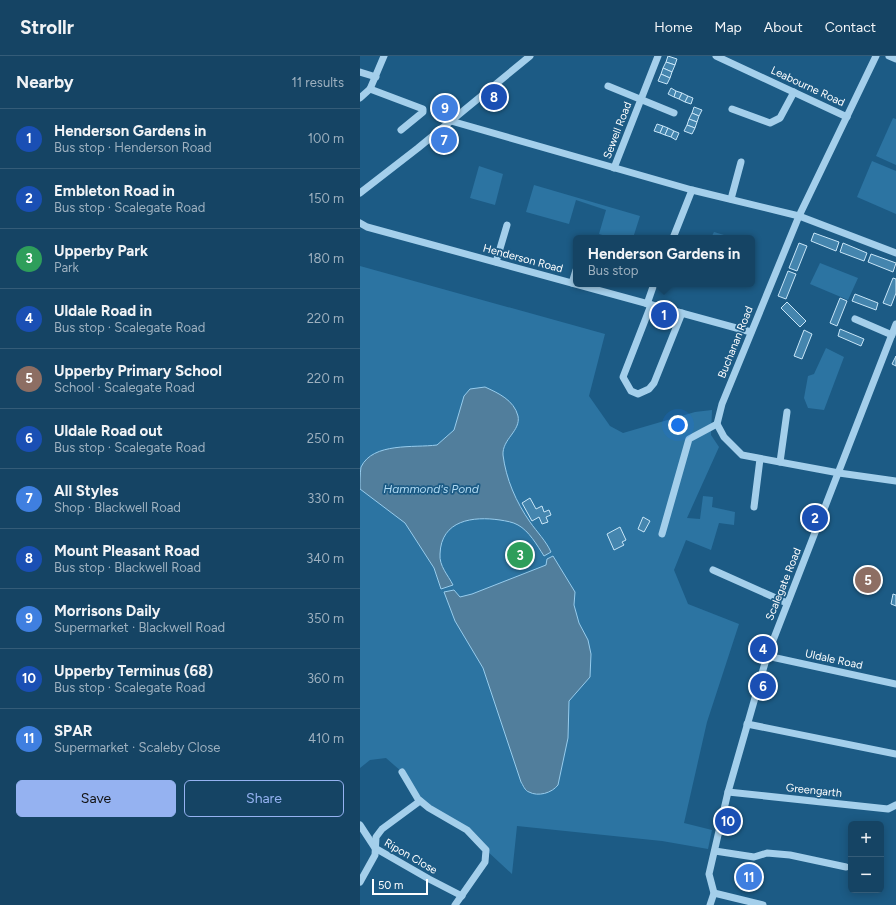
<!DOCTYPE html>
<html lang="en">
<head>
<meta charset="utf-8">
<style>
  :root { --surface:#154464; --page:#224e6d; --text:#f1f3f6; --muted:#9db0bf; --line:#345c78; --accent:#95b2f1 }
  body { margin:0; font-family:Figtree,sans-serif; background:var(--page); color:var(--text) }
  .controls { position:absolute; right:12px; bottom:12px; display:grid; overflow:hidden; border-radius:6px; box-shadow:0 2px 10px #0003 }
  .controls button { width:36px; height:36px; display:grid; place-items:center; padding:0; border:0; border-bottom:1px solid var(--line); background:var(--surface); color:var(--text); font:20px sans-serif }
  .scale { position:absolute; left:12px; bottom:10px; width:56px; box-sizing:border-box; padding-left:4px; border:2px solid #fff; border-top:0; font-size:11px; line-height:14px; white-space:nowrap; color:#fff; -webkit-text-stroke:3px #1c5b85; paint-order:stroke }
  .you { position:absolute; left:318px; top:369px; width:14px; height:14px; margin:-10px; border:3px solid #fff; border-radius:50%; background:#1a73e8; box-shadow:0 0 0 6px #1a73e833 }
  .badge { display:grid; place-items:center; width:26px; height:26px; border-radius:50%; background:var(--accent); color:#fff; font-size:13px; font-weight:700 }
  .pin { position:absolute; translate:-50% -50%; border:2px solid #fff; box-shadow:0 1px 4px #0006 }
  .popup { position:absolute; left:213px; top:179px; width:182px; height:52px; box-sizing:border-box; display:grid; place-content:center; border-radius:6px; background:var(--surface); filter:drop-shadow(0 1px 3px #0005); font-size:13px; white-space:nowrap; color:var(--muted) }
  .popup b { font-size:15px; color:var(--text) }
  .popup::after { content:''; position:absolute; left:50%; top:100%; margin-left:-8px; border:8px solid transparent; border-top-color:var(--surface) }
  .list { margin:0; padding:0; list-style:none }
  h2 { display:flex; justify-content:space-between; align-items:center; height:52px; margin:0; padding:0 16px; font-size:17px }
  h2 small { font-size:13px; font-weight:400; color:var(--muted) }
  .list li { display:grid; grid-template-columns:26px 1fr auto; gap:12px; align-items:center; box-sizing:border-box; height:60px; padding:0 16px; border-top:1px solid var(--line) }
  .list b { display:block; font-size:15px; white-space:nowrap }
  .list p { margin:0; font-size:13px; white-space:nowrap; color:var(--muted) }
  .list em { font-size:13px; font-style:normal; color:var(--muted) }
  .actions { display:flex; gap:8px; padding:12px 16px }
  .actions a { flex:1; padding:9px 0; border:1px solid var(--accent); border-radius:6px; text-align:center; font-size:14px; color:var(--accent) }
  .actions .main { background:var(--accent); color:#111 }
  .map { position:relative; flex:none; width:536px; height:849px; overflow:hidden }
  header { display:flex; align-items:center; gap:24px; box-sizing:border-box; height:56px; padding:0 20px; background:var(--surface); border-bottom:1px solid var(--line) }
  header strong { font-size:19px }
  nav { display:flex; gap:22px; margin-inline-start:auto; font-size:14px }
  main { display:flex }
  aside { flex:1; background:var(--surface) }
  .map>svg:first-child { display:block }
</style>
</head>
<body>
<header>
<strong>Strollr</strong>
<nav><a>Home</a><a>Map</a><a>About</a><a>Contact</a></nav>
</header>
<main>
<aside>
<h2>Nearby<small>11 results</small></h2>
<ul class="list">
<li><span class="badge" style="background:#1a4fb4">1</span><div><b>Henderson Gardens in</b><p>Bus stop · Henderson Road</p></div><em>100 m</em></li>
<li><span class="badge" style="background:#1a4fb4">2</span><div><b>Embleton Road in</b><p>Bus stop · Scalegate Road</p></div><em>150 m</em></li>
<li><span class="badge" style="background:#2e9e5b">3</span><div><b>Upperby Park</b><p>Park</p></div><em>180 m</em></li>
<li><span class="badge" style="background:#1a4fb4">4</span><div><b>Uldale Road in</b><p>Bus stop · Scalegate Road</p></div><em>220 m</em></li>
<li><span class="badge" style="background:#8d6e63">5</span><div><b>Upperby Primary School</b><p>School · Scalegate Road</p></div><em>220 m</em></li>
<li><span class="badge" style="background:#1a4fb4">6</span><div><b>Uldale Road out</b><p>Bus stop · Scalegate Road</p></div><em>250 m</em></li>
<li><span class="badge" style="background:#3f7fe0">7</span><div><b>All Styles</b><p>Shop · Blackwell Road</p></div><em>330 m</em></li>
<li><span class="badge" style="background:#1a4fb4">8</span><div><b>Mount Pleasant Road</b><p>Bus stop · Blackwell Road</p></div><em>340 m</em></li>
<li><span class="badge" style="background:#3f7fe0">9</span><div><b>Morrisons Daily</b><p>Supermarket · Blackwell Road</p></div><em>350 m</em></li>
<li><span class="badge" style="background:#1a4fb4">10</span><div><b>Upperby Terminus (68)</b><p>Bus stop · Scalegate Road</p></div><em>360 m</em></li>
<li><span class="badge" style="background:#3f7fe0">11</span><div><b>SPAR</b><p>Supermarket · Scaleby Close</p></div><em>410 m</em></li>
</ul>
<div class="actions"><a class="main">Save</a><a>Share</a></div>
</aside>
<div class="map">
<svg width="536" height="849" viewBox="0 0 536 849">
  <rect width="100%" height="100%" fill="#1c5b85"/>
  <g fill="#2c74a2">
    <polygon points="533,62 536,63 536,109 516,100"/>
    <polygon points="512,105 536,115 536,158 497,141"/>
    <polygon points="119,110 143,118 135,149 110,142"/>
    <polygon points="174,129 280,160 273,182 252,182 239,178 246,154 216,144 209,168 166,156"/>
    <polygon points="354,176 374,182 351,182"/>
    <polygon points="460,207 498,222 488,244 450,228"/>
    <polygon points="0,210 245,278 229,340 250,370 263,377 335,356 352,354 351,379 359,391 327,462 340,463 343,440 353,441 352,451 375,456 374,469 359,467 351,494 326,484 314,514 328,548 379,568 347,666 324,767 352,774 348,793 302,785 157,770 152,818 126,794 120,786 69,752 42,716 26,702 10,704 0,712"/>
    <polygon points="466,292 484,301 464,354 448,352 444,342 448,320 454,318"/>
  </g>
  <g fill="#517e9c" stroke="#97cced">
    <path d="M125,331c13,6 29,13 33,29 3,15 -16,23 -15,39 3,24 13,47 27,67 7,10 16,19 21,30l-7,4c-7,-11 -15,-25 -26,-31 -5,-3 -12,-4 -18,-5 -27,-4 -59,0 -60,34 -1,12 8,21 13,31l-12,4 -7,-21 -29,-45 -45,-34c0,-6 0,-16 1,-22 12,-25 53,-19 76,-22l17,-15 10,-34 6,-7z"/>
    <path d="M193,500l22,36 -1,13 5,18 9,17 3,14 -1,23 -21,24 -1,37 -10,47c-6,8 -20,12 -29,7 -4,-1 -6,-7 -8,-10l-38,-114 -28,-47 -11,-29 10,-2 6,7 12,-3 74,-29 1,-6z"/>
  </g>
  <g fill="#4485ae" stroke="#c8e6f8">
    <polygon points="308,0 317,3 315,9 306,6"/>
    <polygon points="306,6 315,9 312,16 303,12"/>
    <polygon points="303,12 312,16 310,22 301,18"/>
    <polygon points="301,18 310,22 307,28 298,25"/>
    <polygon points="311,32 316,35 314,41 308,38"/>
    <polygon points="316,35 322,37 319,43 314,41"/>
    <polygon points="322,37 328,40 325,46 319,43"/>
    <polygon points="328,40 333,42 331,48 325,46"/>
    <polygon points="334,51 342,54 339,60 332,57"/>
    <polygon points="332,57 339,60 337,66 329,63"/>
    <polygon points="329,63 337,66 335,72 327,69"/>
    <polygon points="297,68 303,70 300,77 294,75"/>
    <polygon points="327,69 335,72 332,78 324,75"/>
    <polygon points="303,70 308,72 305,79 300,77"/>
    <polygon points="308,72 314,75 311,81 305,79"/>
    <polygon points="314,75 319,77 316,84 311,81"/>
    <polygon points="454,177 479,186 476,195 451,185"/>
    <polygon points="439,187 447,190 437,215 429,212"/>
    <polygon points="483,187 507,197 504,205 480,196"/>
    <polygon points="511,198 536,207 533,216 508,206"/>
    <polygon points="428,215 436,218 426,243 418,240"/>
    <polygon points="533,222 536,223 536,237 531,250 523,247"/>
    <polygon points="495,238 518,247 516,254 492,245"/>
    <polygon points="480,242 487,245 477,270 470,267"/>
    <polygon points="427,246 446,265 440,271 421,252"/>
    <polygon points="480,273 504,283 501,290 478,280"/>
    <polygon points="444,274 452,278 442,303 434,300"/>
    <polygon points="536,300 536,310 532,308"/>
    <polygon points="170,442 176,453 182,450 184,456 189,454 191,459 186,461 188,466 182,468 179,461 172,465 162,447"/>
    <polygon points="283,461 290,465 284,476 278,473"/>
    <polygon points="260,471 266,484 262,486 264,489 254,494 247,478"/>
    <polygon points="533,538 536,539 536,550 531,548"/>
    <polygon points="387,808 398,811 391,833 380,831"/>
  </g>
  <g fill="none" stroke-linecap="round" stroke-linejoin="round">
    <g stroke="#a4cfeb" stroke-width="7">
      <polyline points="356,0 487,61"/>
      <polyline points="516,0 439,160 362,348 357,368 364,381 382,399 479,417 536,425"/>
      <polyline points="529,0 536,3"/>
      <polyline points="0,16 16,21"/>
      <polyline points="248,30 314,57"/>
      <polyline points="10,33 63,53 63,56 41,74"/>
      <polyline points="0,42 10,33 24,0"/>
      <polyline points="372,53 410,67 420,62 434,36"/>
      <polyline points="91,65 332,134 439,160 536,197"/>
      <polyline points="254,112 298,0"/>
      <polyline points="0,137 58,92 170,0"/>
      <polyline points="371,143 381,106"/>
      <polyline points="0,167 7,171 391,276"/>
      <polyline points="313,182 332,134"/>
      <polyline points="136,206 147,169"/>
      <polyline points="212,227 216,214"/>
      <polyline points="287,248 294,228"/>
      <polyline points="291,249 263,321 271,335 278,338 289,333 294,327 322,257"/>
      <polyline points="495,263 532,279"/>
      <polyline points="420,406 427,356"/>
      <polyline points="394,451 400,403"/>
      <polyline points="302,478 329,383 357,368"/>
      <polyline points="353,514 427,547"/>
      <polyline points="407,600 536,628"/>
      <polyline points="387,668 536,698"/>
      <polyline points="42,716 58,743 69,752 107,774 126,794 125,806 95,849"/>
      <polyline points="368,736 528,753 536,749"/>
      <polyline points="0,769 15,792 69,823 102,840"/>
      <polyline points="355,795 394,801 407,797 430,799 486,811"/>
      <polyline points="0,826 15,799 16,781 22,773 60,745"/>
      <polyline points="354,837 403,849"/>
      <polyline points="350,849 354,837 349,818 368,736 407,600 536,268"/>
    </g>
  </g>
  <g text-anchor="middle" stroke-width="3.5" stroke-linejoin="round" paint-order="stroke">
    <g font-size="11" fill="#fff" stroke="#1c5b85">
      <text transform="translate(448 30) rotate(25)" y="4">Leabourne Road</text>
      <text transform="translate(257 74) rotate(-69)" y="4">Sewell Road</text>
      <text transform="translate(163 202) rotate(15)" y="4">Henderson Road</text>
      <text transform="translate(375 286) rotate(-68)" y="4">Buchanan Road</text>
      <text transform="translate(423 528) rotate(-68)" y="4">Scalegate Road</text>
      <text transform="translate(474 603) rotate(12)" y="4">Uldale Road</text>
      <text transform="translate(454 734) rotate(6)" y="4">Greengarth</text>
      <text transform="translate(51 800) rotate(30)" y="4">Ripon Close</text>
    </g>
    <g font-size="12" font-style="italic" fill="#afd9f2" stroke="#1c5b85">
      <text x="71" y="437">Hammond's Pond</text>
    </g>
  </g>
</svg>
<div class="controls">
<button>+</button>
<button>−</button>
</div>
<div class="scale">50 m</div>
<div class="you"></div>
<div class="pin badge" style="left:304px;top:259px;background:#1a4fb4">1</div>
<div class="popup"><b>Henderson Gardens in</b>Bus stop</div>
<div class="pin badge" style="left:455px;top:462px;background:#1a4fb4">2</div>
<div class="pin badge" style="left:160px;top:499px;background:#2e9e5b">3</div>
<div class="pin badge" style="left:403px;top:593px;background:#1a4fb4">4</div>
<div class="pin badge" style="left:508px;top:524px;background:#8d6e63">5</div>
<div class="pin badge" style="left:403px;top:630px;background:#1a4fb4">6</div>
<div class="pin badge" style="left:84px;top:84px;background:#3f7fe0">7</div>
<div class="pin badge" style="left:134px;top:41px;background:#1a4fb4">8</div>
<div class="pin badge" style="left:85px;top:52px;background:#3f7fe0">9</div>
<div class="pin badge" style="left:368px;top:765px;background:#1a4fb4">10</div>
<div class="pin badge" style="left:389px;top:821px;background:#3f7fe0">11</div>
</div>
</main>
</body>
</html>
